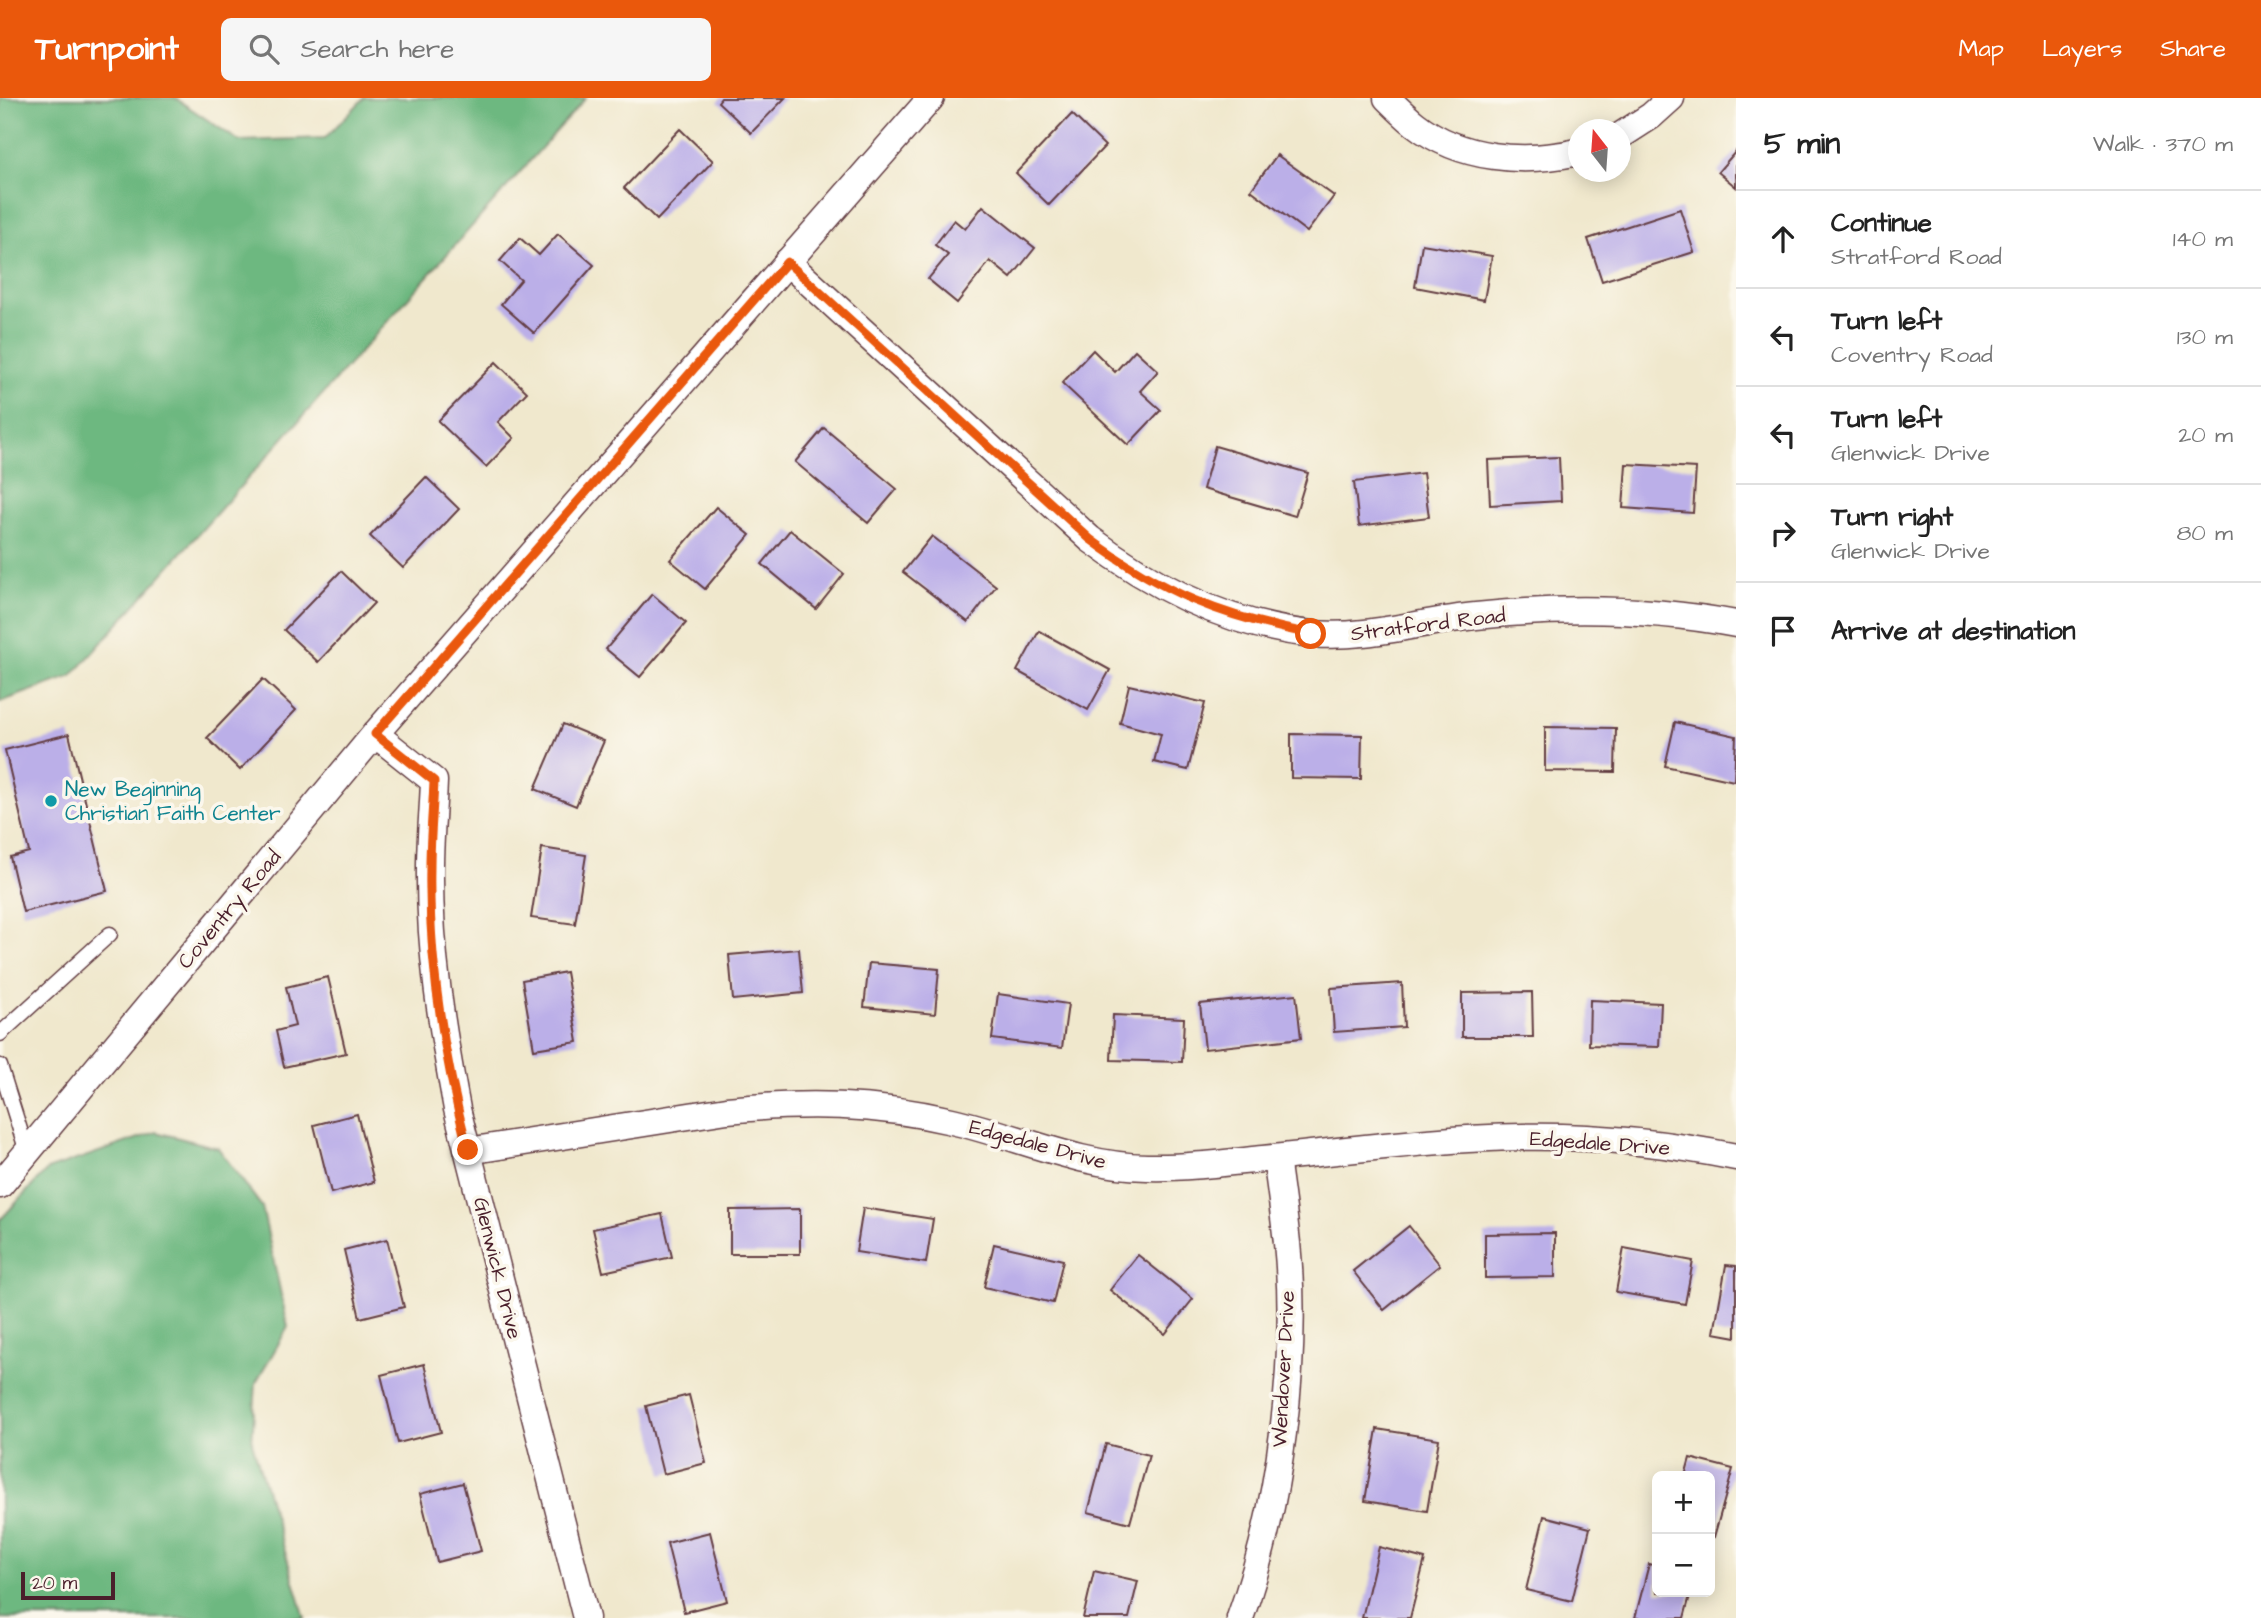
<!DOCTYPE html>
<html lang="en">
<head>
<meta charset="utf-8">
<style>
  :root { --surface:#fff; --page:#f6f6f6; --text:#222; --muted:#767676; --line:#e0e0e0; --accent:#ea580c }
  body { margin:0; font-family:"Architects Daughter",sans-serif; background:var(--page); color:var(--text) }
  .controls { position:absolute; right:21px; bottom:21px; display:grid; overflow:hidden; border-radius:10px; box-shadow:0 4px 18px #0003 }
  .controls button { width:63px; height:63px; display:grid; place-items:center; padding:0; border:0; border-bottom:2px solid var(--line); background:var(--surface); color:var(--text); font:35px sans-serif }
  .compass { position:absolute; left:1568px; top:21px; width:63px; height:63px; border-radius:50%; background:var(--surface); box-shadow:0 4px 18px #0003; rotate:343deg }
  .scale { position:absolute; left:21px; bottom:18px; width:94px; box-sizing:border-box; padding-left:7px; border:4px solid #4a1f2b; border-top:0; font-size:19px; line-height:24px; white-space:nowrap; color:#4a1f2b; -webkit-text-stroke:5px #fbf7ec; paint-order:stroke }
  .stop { position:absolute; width:21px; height:21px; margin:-16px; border:5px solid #ea580c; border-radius:50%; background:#fff }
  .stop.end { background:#ea580c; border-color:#fff; box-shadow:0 2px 7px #0008 }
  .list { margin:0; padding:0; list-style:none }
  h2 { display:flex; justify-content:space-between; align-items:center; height:91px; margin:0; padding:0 28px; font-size:30px }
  h2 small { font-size:23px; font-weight:400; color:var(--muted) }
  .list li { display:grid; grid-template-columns:46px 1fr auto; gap:21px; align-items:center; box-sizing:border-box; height:98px; padding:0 28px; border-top:2px solid var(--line) }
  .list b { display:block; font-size:26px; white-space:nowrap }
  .list p { margin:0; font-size:23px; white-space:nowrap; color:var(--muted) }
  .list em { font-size:23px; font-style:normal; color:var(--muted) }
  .icon { flex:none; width:38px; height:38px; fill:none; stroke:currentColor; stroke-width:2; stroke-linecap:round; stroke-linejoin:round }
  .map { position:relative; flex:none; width:1736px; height:1520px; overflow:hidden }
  header { display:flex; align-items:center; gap:42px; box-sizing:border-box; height:98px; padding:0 35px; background:var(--accent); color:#fff }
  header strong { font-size:33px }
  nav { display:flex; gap:38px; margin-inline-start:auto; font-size:24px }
  .search { width:490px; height:63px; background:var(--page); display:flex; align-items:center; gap:18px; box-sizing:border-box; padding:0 24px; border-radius:10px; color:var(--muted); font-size:26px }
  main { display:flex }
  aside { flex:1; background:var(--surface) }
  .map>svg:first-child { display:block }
</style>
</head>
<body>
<header>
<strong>Turnpoint</strong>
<div class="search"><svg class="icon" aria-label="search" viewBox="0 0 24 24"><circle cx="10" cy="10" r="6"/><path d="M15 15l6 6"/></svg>Search here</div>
<nav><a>Map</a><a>Layers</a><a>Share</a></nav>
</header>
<main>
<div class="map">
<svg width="1736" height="1520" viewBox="0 0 1736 1520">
  <rect width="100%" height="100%" fill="#fbf7ec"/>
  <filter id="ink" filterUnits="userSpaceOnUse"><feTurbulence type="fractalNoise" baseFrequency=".0143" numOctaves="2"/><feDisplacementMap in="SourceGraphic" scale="14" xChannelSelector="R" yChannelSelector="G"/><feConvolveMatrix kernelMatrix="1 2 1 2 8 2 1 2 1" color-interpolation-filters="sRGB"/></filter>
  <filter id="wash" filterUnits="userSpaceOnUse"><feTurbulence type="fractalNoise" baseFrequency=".00686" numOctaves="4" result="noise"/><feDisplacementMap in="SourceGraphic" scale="28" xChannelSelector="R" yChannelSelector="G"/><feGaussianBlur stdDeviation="1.57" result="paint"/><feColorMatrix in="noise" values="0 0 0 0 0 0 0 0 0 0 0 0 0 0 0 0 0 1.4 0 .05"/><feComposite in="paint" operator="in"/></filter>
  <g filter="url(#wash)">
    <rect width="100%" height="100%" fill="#f0e8cd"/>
    <g fill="#6db880" stroke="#5c6c56" stroke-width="2">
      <polygon points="0,0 175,0 239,43 325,40 364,0 586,0 72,578 0,604"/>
      <polygon points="156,1034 218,1050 262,1109 288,1229 256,1285 252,1344 305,1520 0,1520 0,1122 47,1072"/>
    </g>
    <g id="blocks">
      <g fill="#bbafe8">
        <polygon points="721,0 785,0 751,35 718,4"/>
        <polygon points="1072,16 1105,48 1049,107 1016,75"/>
        <polygon points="680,31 713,63 657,122 624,90"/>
        <polygon points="1736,53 1736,89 1718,74"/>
        <polygon points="1277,57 1334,98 1307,134 1251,92"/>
        <polygon points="983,108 1035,150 1011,180 990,163 957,205 928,181 948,157 935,147 954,122 965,131"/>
        <polygon points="1680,111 1694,154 1602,183 1588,141"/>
        <polygon points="558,136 594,167 534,235 501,206 521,182 500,163 520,140 539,157"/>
        <polygon points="1422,146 1492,158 1484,202 1415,189"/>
        <polygon points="1093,252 1115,274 1135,252 1158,273 1140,293 1161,312 1128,347 1062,285"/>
        <polygon points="496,264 527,294 498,324 514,340 486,369 438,323"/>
        <polygon points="824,330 897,391 868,425 795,364"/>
        <polygon points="1215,348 1308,375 1295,418 1203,391"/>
        <polygon points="1559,359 1561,403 1490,407 1488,362"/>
        <polygon points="1626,366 1696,370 1693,415 1623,410"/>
        <polygon points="1423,375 1429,419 1359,428 1354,384"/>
        <polygon points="426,379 459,411 403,470 370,438"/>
        <polygon points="716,409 750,437 705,491 670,462"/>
        <polygon points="790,432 844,476 816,511 762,466"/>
        <polygon points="932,438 996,488 968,524 903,474"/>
        <polygon points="341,473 374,505 318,564 284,532"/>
        <polygon points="652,496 686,525 640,579 606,551"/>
        <polygon points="1039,533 1110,572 1088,612 1017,573"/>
        <polygon points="263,581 296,612 240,672 207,640"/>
        <polygon points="1129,587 1205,605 1188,672 1154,664 1161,636 1120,625"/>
        <polygon points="1675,624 1736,638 1734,683 1665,668"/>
        <polygon points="563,626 604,643 576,708 535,691"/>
        <polygon points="1545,629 1616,630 1615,674 1545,673"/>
        <polygon points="69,636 107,793 23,814 10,759 29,754 5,652"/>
        <polygon points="1291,636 1362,637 1361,681 1291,680"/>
        <polygon points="542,750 586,757 575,826 531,820"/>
        <polygon points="799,851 803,895 733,902 729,857"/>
        <polygon points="869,865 939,871 935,916 864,909"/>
        <polygon points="566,874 578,944 534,951 522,882"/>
        <polygon points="328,879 346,955 284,969 276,933 295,928 286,889"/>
        <polygon points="1402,885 1404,929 1334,934 1331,890"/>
        <polygon points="1532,894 1533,939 1462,939 1462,895"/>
        <polygon points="998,896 1068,906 1062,950 992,941"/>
        <polygon points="1296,896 1301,940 1205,951 1200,906"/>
        <polygon points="1590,902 1661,905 1659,949 1589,947"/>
        <polygon points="1113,917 1184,920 1182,964 1111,962"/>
        <polygon points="357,1016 374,1084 331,1095 314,1027"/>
        <polygon points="863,1110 933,1121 926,1165 856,1154"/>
        <polygon points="800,1111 800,1156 730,1156 730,1112"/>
        <polygon points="662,1116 672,1159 603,1174 593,1131"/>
        <polygon points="1409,1128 1440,1167 1384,1212 1353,1173"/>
        <polygon points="1555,1135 1555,1179 1485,1180 1485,1136"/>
        <polygon points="387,1141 404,1209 360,1220 344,1152"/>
        <polygon points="994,1146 1063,1162 1053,1205 984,1189"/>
        <polygon points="1624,1150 1693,1163 1685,1206 1616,1194"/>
        <polygon points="1138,1157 1193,1201 1165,1236 1110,1192"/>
        <polygon points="1726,1167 1736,1168 1736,1239 1714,1235"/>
        <polygon points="424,1266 441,1334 398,1345 381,1277"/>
        <polygon points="689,1297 706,1365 663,1376 646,1308"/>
        <polygon points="1377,1331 1439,1341 1427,1413 1365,1403"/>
        <polygon points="1106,1346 1149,1357 1130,1425 1088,1414"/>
        <polygon points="1690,1360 1733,1371 1714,1439 1710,1438 1710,1378 1685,1378"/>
        <polygon points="463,1385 481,1453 437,1464 420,1396"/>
        <polygon points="1544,1418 1590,1430 1572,1503 1526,1492"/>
        <polygon points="710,1434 727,1503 684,1514 667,1445"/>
        <polygon points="1379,1449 1425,1461 1410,1520 1362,1520"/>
        <polygon points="1649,1466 1657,1468 1657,1494 1691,1494 1684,1520 1635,1520"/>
        <polygon points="1094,1473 1138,1483 1129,1520 1083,1520"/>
      </g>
    </g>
  </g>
  <g filter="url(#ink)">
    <use href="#blocks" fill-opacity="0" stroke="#633d43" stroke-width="2"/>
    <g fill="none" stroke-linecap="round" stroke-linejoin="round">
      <defs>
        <g id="lane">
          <polyline points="0,936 110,836"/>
          <polyline points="0,968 27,1054"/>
        </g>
        <g id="street">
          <path d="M1387,0c9,9 18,18 28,26 46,36 109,40 163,28"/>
          <polyline points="1620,38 1651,18 1671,0"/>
          <path d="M787,164l303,277c65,49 141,87 222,95 55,5 110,-13 164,-18 86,-9 175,-8 260,8"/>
          <path d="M375,636l59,47c-1,29 -4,58 -4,86 -1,82 12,162 27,242l129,509"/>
          <path d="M468,1053l259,-41c78,-8 148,-7 225,11 66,15 126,45 195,46 39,1 77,-4 116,-8 68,-7 137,-16 205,-20 88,-6 181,0 268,18"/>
          <polyline points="0,1087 375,636 931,0"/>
          <path d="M1240,1520c40,-110 59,-258 47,-375 -3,-28 -7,-57 -11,-85"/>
        </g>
      </defs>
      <use href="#lane" stroke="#633d43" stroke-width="17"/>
      <use href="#street" stroke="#633d43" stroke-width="29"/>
      <use href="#lane" stroke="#fff" stroke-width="14"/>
      <use href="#street" stroke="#fff" stroke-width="26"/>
    </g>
  </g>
  <g fill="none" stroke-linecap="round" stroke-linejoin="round" filter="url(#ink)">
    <path stroke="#ea580c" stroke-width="9" d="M468,1052c-24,-92 -40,-188 -38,-284 0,-28 3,-57 4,-85l-59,-47 412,-472 303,277c72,54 133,78 221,95"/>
  </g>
  <circle fill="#0f9aa8" stroke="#fbf7ec" stroke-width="2.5" cx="51" cy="703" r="7"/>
  <g text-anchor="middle" stroke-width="7" stroke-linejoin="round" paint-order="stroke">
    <g font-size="21" fill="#4a1f2b" stroke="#fbf7ec">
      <text transform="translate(1428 526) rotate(-7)" y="7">Stratford Road</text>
      <text transform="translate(229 811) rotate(-50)" y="7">Coventry Road</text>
      <text transform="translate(1600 1045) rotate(4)" y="7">Edgedale Drive</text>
      <text transform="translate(1038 1046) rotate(15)" y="7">Edgedale Drive</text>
      <text transform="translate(498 1170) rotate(76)" y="7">Glenwick Drive</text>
      <text transform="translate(1283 1271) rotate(-87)" y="7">Wendover Drive</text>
    </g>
    <g font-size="21" fill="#0d838f" stroke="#fbf7ec" text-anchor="start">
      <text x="65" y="698">New Beginning<tspan x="65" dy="24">Christian Faith Center</tspan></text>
    </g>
  </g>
</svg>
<div class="controls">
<button>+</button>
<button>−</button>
</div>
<svg class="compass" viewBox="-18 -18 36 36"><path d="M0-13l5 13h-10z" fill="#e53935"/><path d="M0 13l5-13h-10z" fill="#767676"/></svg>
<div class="scale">20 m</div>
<div class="stop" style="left:1311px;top:536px"></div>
<div class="stop end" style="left:468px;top:1052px"></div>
</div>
<aside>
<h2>5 min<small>Walk · 370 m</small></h2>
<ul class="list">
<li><svg class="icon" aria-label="ahead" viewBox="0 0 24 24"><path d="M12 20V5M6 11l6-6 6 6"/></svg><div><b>Continue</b><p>Stratford Road</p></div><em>140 m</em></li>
<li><svg class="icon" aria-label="left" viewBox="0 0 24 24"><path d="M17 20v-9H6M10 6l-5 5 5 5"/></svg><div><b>Turn left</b><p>Coventry Road</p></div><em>130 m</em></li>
<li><svg class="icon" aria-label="left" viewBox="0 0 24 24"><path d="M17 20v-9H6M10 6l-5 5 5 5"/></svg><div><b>Turn left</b><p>Glenwick Drive</p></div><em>20 m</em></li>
<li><svg class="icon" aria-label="right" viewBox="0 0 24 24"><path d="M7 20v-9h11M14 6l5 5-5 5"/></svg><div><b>Turn right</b><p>Glenwick Drive</p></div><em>80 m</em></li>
<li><svg class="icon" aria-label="arrive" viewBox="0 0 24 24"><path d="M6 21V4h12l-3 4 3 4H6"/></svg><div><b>Arrive at destination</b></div></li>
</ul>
</aside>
</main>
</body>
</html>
